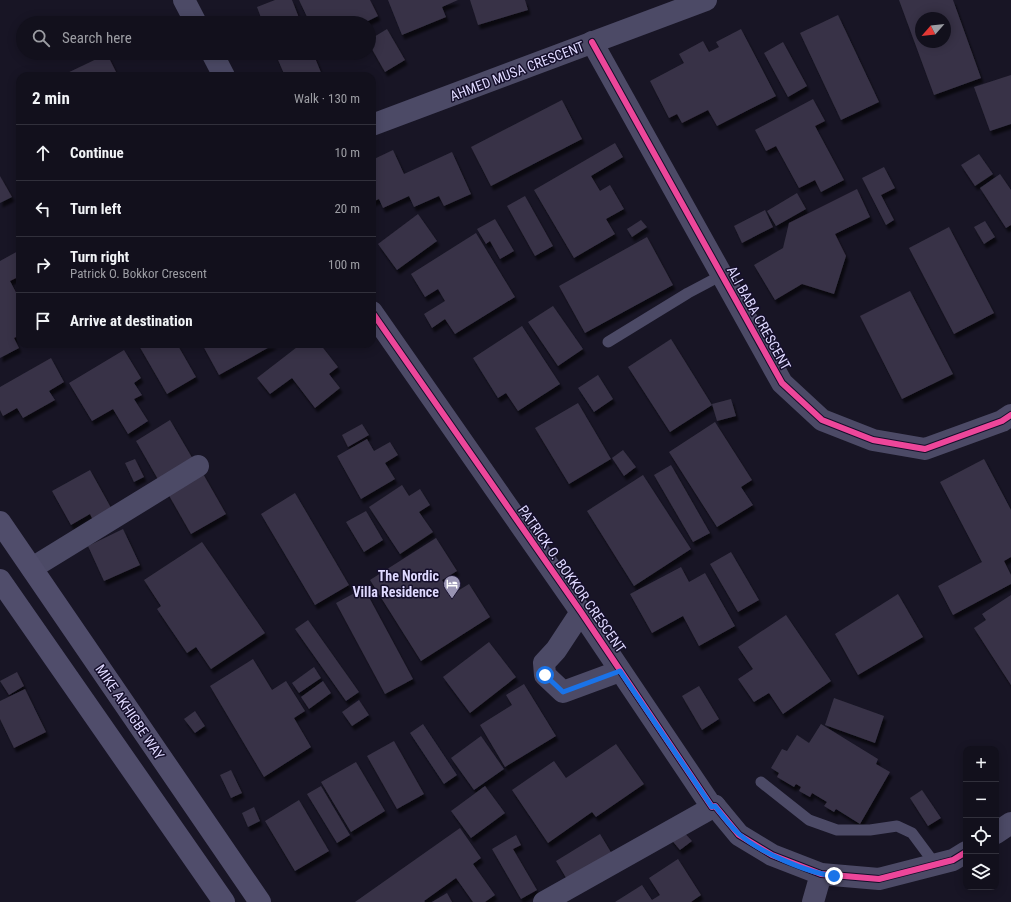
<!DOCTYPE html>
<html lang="en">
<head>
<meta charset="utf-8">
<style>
  :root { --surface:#12101c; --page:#1b1925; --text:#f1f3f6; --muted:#9c9da3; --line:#31303b }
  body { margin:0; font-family:"Roboto Condensed",sans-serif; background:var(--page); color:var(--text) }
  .controls { position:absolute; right:12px; bottom:12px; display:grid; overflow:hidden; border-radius:8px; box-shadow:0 2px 10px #0003 }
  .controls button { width:36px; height:36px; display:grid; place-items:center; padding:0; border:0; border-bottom:1px solid var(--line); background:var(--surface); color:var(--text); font:20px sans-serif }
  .compass { position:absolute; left:915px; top:12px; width:36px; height:36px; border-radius:50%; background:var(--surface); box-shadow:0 2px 10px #0003; rotate:242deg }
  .stop { position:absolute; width:12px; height:12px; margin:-9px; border:3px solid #1a73e8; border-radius:50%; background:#fff }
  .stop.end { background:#1a73e8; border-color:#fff; box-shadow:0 1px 4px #0008 }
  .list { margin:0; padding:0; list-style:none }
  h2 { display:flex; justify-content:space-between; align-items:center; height:52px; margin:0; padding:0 16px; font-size:17px }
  h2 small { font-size:13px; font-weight:400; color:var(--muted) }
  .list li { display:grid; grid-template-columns:26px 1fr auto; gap:12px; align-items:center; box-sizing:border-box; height:56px; padding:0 16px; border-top:1px solid var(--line) }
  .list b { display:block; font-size:15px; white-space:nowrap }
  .list p { margin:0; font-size:13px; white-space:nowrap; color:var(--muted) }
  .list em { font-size:13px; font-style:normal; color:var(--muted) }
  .icon { flex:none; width:22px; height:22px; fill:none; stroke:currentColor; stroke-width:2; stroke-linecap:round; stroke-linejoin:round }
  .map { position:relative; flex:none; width:1011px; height:902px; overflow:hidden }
  .search { position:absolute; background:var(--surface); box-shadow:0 2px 10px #0003; left:16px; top:16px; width:360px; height:44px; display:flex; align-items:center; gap:10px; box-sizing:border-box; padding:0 14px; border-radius:22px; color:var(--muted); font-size:15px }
  .panel { position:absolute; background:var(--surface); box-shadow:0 2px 10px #0003; left:16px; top:72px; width:360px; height:276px; border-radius:12px }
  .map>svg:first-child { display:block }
</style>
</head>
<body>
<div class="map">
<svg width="1011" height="902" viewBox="0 0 1011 902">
  <defs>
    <filter id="shadow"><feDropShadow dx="2.5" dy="4.5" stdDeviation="1" flood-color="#0009"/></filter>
  </defs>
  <rect width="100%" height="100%" fill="#181525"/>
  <g fill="#383346" fill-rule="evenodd" filter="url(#shadow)">
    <polygon points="275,0 292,0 301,23 263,23 257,7"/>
    <polygon points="299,0 370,0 378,16 364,23 310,23"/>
    <polygon points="388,0 458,0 442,7 446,17 402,35"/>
    <polygon points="470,0 525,0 528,10 478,25"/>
    <path d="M899,0h54l28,78 -47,17zM921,18h24v24h-24z"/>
    <polygon points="838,15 879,102 841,120 800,33"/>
    <polygon points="387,29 405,60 385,72 369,44 369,40"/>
    <polygon points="741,29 776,96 717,126 708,110 682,123 677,114 669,118 650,81 684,63 679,54 703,41 709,52 719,47 716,42"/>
    <polygon points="783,42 807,86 788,97 764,53"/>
    <polygon points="275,53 313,53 322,75 285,76"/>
    <polygon points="107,54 118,76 61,76"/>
    <polygon points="1011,75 1011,124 990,131 974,87"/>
    <polygon points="813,99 825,121 815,126 844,180 821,192 815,180 799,188 776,146 766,151 755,130"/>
    <polygon points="562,100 582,139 491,186 471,147"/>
    <polygon points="615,143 623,157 591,176 600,191 610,185 624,209 606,219 615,234 574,258 534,190"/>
    <polygon points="393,150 404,174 452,152 471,194 444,206 439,196 414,207 409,196 383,208 379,199 372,202 372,160"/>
    <polygon points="979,154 993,174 975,186 961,165"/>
    <polygon points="884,167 895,188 881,195 894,220 886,225 862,178"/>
    <polygon points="1000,174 1011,190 1011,225 1006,228 980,188"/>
    <polygon points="0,176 12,197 0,203"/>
    <polygon points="857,189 870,217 835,234 846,256 834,294 802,284 775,300 754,265 783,248 789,223"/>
    <polygon points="797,193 806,209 776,226 767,211"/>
    <polygon points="525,196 553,246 535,256 507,206"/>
    <polygon points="765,210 773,227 742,243 734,226"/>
    <polygon points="418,214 437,241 397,270 378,244"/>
    <polygon points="495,219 514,251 500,259 490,241 486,244 477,229"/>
    <polygon points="641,220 647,227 632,237 627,229"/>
    <polygon points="985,221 995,237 984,244 974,227"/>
    <polygon points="949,227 994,313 954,334 909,248"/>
    <polygon points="476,233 515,297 455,334 445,319 432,328 424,314 445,301 438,289 425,297 411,274"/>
    <polygon points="647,237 673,285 585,333 559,286"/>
    <polygon points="20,250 20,276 10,281 20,300 20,335 14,338 19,348 0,358 0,261"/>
    <polygon points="910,291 953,374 902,399 860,316"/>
    <polygon points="553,306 583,349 558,366 528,322"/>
    <polygon points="522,326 560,384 518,411 506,393 498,398 473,358"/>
    <polygon points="671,339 712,405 670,432 628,367"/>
    <polygon points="138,344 177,344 196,377 167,394"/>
    <polygon points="202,344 275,344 219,375"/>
    <polygon points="301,344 320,344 338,367 329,374 340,388 315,408 292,378 270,394 257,378"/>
    <polygon points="124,350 141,378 134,383 142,395 134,399 148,421 128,434 113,409 92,421 69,383"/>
    <polygon points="51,358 64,382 49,391 55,400 23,418 17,408 3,416 0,410 0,387"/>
    <polygon points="598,375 613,399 594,412 578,388"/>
    <polygon points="731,399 736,416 717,421 712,404"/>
    <polygon points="578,403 611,459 569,484 535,428"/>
    <polygon points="170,420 194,461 159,481 136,441"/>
    <polygon points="715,422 752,480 741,487 753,505 717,527 669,452"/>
    <polygon points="362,424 369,435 348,447 342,435"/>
    <polygon points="367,439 374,451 390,442 398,455 385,463 395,479 361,499 337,456"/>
    <polygon points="623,450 636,467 624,476 612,458"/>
    <polygon points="135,459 144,477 134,482 125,463"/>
    <polygon points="984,459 1011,510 1011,557 1004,561 1011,575 1011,584 953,615 938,586 982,562 940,482"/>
    <polygon points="671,465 710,533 693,542 654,475"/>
    <polygon points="90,470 115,515 96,526 90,514 71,525 52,491"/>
    <polygon points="202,472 226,514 191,534 167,492"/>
    <polygon points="643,475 691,549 634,586 587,511"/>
    <polygon points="402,485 409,496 420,489 430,505 419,512 433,532 400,554 369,507"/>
    <polygon points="295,493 349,585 315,605 261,514"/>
    <polygon points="366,511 383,540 364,552 346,522"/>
    <polygon points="123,529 140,565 104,581 88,546"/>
    <polygon points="436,538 457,571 442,580 451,595 469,584 490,617 421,661 370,580"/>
    <polygon points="202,542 265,633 211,669 196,647 187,653 157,609 161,606 144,580"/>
    <polygon points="731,552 759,600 738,612 710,564"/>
    <polygon points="681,567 689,582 705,573 735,626 699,646 683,616 652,633 630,594"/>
    <polygon points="364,588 413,679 385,694 336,603"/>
    <polygon points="898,594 923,637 858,675 835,634"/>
    <polygon points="1011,595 1011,685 974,628 986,620 982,614"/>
    <polygon points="786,615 831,681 783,714 769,693 754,702 738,679 753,669 738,647"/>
    <polygon points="308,620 359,692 346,701 295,629"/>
    <polygon points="489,642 516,677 470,713 443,677"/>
    <polygon points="253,659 272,690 286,681 305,711 294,718 311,747 264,777 210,686"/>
    <polygon points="314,667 321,678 299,693 292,683"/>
    <polygon points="17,672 24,686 9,695 0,681"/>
    <polygon points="323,681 331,693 309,709 301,697"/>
    <polygon points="524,684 556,736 505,767 480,725 512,705 506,695"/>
    <polygon points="699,686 719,719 702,730 682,696"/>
    <polygon points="25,689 46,732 14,748 0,719 0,701"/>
    <polygon points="834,698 884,716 875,743 825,725"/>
    <polygon points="359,700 369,715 352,726 342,712"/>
    <polygon points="195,711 205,726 195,733 184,719"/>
    <polygon points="423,724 457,775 444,784 410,733"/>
    <polygon points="821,724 878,759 876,764 890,772 860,824 836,809 834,812 824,806 827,802 812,793 810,797 799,791 801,787 796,784 794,787 777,777 779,773 771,768 782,749 787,751 797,735 809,743"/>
    <polygon points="481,736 504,769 474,790 451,758"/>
    <polygon points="394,741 424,794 397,809 367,756"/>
    <polygon points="616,744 644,784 596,817 592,812 548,843 512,790 554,761 566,778"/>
    <polygon points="356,762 385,811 351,832 321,782"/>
    <polygon points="231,770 242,793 231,798 220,775"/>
    <polygon points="321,786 350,835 337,843 307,794"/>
    <polygon points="485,786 505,813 471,838 451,811"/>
    <polygon points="922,790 941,818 928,826 910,798"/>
    <polygon points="299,800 329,851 295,871 265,821"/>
    <polygon points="254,807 260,821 248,827 242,813"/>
    <polygon points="460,828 481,858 473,864 495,895 485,902 473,902 456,878 424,901 425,902 355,902"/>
    <polygon points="680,828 692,841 680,850 669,837"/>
    <polygon points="600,834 612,854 568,881 556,861"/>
    <polygon points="516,835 521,845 513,849 537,890 521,899 492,849"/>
    <polygon points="678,859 701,895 691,902 615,902 642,885 652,900 660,895 649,878"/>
    <polygon points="447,893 452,902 432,902"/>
  </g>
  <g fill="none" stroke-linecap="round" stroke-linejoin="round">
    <g stroke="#4c4a66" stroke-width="11">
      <polyline points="608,342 688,293 722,275"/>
      <polyline points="761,782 809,820 837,830 870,830 897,826 912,833 935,864"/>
    </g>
    <g stroke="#4c4a66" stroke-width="22">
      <polyline points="184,0 196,23"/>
      <polyline points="592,42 782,383 822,420 873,440 925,449 1002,421 1011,415"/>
      <polyline points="212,53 224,76"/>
      <polyline points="372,125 706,0"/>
      <polyline points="372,312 581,612 712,807 715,806 739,835 772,855 821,874 879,879 953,860 966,852"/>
      <polyline points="32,568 198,466"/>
      <polyline points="581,612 556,650 544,663 545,675 563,692 620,671"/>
      <polyline points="996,833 1011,823"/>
      <polyline points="544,902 715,806"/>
      <polyline points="813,902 821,874"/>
    </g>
    <g stroke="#504d6b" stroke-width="22">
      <polyline points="0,522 260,902"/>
      <polyline points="0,580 224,902"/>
    </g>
    <defs>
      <g id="cycleway">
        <polyline points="592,42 782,383 822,420 873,440 925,449 1002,421 1011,415"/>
        <polyline points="372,312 581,612 712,807 715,806 739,835 772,855 821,874 879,879 953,860 966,852"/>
      </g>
    </defs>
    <use href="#cycleway" stroke="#150f2b" stroke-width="8"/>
    <use href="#cycleway" stroke="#ed469a" stroke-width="6"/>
  </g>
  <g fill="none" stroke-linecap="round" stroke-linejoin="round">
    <path stroke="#1a73e8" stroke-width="5" d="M545,675l18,17 57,-21 92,136 3,-1c7,9 15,20 24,28 20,18 69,39 95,42"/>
  </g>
  <defs>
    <symbol id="hotel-pin" viewBox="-11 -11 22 30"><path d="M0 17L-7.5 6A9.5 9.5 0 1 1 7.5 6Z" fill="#9994b3" stroke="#150f2b"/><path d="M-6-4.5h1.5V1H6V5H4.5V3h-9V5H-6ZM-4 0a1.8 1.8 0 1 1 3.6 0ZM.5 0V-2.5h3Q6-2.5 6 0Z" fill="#fff"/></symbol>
  </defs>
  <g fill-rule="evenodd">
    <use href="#hotel-pin" x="442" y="574" width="20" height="27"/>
  </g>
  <g text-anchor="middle" stroke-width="3" stroke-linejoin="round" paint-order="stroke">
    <g font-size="14" fill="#dfd9ff" stroke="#150f2b">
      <text transform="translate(517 71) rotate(-21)" y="5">AHMED MUSA CRESCENT</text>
      <text transform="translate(759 318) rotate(61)" y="5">ALI BABA CRESCENT</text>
      <text transform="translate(572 579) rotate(55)" y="5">PATRICK O. BOKKOR CRESCENT</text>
      <text transform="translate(130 712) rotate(56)" y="5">MIKE AKHIGBE WAY</text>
    </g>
    <g font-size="14" font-weight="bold" fill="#dfd9ff" stroke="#150f2b" text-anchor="end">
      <text x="439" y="581">The Nordic<tspan x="439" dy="16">Villa Residence</tspan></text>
    </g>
  </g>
</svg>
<div class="controls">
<button>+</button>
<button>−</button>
<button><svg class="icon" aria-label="locate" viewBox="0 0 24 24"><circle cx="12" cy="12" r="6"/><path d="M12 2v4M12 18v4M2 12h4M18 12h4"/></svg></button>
<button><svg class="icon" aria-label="layers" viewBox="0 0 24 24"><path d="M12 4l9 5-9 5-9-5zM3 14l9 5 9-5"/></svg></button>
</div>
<svg class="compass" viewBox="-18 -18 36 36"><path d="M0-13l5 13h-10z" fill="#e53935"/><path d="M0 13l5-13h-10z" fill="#9c9da3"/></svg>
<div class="stop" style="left:545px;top:675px"></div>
<div class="stop end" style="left:834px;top:876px"></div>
<div class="search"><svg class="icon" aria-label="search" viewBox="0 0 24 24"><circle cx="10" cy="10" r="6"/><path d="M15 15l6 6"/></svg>Search here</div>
<section class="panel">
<h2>2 min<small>Walk · 130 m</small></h2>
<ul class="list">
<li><svg class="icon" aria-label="ahead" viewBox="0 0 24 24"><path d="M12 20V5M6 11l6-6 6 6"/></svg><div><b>Continue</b></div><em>10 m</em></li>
<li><svg class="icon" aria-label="left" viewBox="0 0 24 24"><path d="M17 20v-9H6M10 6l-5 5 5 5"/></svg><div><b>Turn left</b></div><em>20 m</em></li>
<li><svg class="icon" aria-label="right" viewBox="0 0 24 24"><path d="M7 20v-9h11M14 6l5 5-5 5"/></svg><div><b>Turn right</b><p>Patrick O. Bokkor Crescent</p></div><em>100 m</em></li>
<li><svg class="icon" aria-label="arrive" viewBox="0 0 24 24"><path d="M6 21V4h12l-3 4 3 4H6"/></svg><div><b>Arrive at destination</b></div></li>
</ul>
</section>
</div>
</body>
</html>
